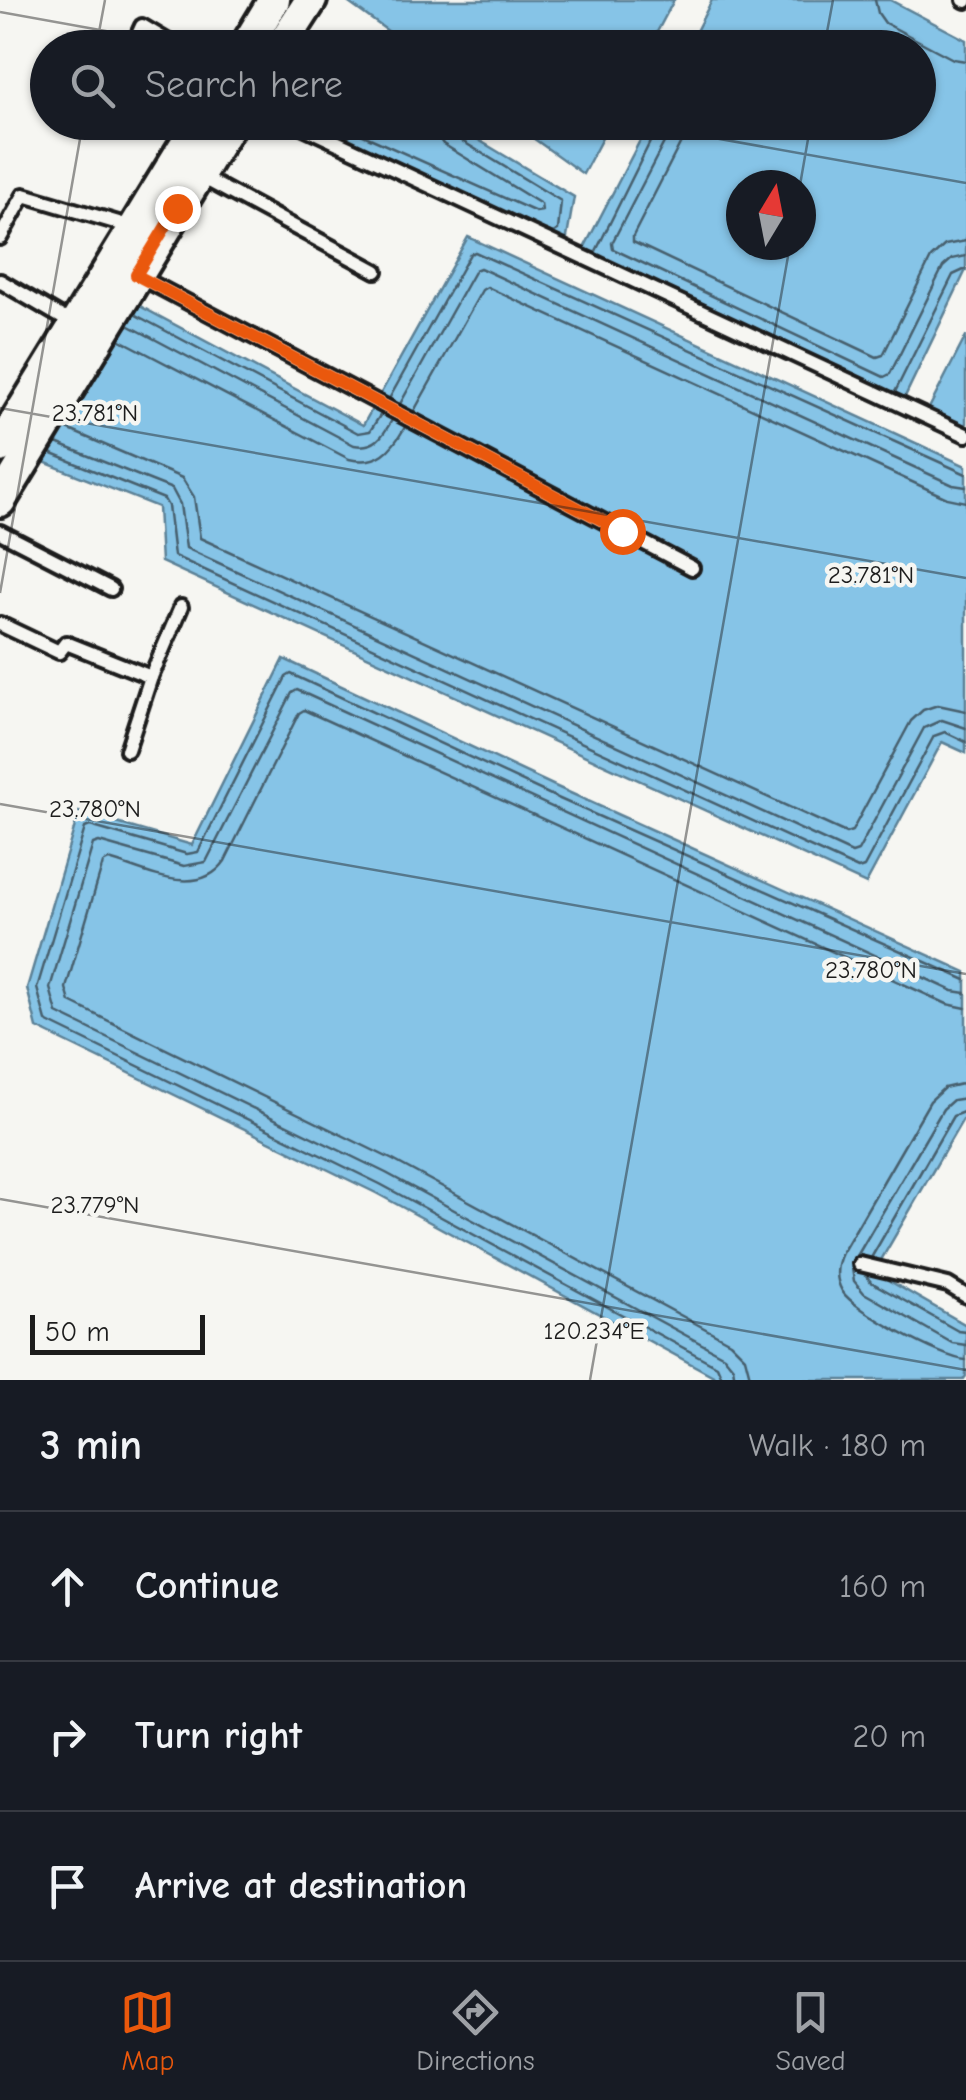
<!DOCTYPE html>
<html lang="en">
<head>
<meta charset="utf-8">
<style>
  :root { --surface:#171b24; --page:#242831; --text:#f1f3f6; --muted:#9ea1a6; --line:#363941; --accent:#ea580c }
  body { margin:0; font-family:"Comic Neue",sans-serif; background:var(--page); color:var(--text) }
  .compass { position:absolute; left:726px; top:170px; width:90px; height:90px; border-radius:50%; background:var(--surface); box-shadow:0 2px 8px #0004; rotate:10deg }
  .scale { position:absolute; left:30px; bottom:25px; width:175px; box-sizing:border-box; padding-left:10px; border:5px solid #1c1c1c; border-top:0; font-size:28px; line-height:35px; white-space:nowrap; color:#1c1c1c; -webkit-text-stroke:8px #f6f6f2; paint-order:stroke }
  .stop { position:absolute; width:30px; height:30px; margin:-22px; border:8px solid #ea580c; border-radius:50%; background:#fff }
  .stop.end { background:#ea580c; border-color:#fff; box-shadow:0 2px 10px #0008 }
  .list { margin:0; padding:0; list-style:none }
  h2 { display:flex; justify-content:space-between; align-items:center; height:130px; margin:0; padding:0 40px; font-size:42px }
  h2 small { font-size:32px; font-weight:400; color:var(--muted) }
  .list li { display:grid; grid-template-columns:65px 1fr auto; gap:30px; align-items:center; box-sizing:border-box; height:150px; padding:0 40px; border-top:2px solid var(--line) }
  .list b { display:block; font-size:38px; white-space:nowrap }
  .list em { font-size:32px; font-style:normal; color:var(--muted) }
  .icon { flex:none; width:55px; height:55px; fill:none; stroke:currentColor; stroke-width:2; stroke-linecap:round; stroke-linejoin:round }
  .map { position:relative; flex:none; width:966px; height:1380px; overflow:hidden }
  .search { position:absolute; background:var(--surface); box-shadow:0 2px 8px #0004; left:30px; right:30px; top:30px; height:110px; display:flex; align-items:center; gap:25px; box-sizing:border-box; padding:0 35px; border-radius:55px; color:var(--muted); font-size:38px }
  .sheet { height:580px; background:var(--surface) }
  nav { display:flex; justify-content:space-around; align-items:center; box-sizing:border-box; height:140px; border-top:2px solid var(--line); background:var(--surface); font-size:28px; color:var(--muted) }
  nav a { display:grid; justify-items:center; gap:5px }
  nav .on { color:var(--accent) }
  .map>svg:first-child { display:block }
</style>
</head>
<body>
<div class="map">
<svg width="966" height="1380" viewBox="0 0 966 1380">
  <rect width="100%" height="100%" fill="#f6f6f2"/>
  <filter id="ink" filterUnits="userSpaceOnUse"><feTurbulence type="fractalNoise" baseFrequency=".01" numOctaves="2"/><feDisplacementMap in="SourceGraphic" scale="20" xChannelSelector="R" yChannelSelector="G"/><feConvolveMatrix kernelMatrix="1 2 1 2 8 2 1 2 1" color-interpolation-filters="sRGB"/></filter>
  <g filter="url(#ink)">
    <g fill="#86c4e7" stroke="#5c8196" stroke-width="2.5" fill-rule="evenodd">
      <polygon points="352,0 674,0 649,47 410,47 349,3"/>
      <path d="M712,0h178l76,40v230l-67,139 -320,-151 70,-135 269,-1v-74l-230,-1zM741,185h60v60h-60z"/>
      <polygon points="314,123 450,123 574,197 565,249 306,136"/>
      <polygon points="512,123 610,122 610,123 583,174"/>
      <polygon points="468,237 966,466 966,753 942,742 866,884 161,562 158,507 8,448 104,287 363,425"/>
      <polygon points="966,336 966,433 925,416"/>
      <polygon points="284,659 557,787 966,972 966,1114 874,1272 966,1325 966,1376 963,1380 721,1380 376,1193 37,1028 27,988 79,812 192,845"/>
    </g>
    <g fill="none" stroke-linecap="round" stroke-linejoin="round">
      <g stroke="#465f6d" stroke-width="2.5">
        <polyline points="875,0 878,13 885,23 953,59 966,61"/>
        <polyline points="334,122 536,212 542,211 541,204 443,144 436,134 435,122"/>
        <polyline points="447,122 452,135 561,201 558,230 553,233 546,230"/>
        <polyline points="670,122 668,135 612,243 613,249 884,377 890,374 943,267 952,259 966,256"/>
        <polyline points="685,122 681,142 633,236 633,242 877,357 883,355 931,258 945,245 966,241"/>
        <polyline points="595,253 656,130 657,122"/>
        <polyline points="134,314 358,433 370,431 381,414"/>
        <path d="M128,325l226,120c21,4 29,-9 38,-25"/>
        <path d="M119,339l230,120c29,7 43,-9 56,-32"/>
        <polyline points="895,392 953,275 966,269"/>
        <polyline points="389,399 470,254 475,252 966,474"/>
        <polyline points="400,404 475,270 480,268 953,485 966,487"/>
        <polyline points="414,411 482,290 487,287 947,498 966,502"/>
        <polyline points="65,428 182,478 194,497 200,538 846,833 852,831 911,721 923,710 938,705 966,711"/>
        <polyline points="56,443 172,489 180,504 186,548 852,853 858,851 924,728 942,720 966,728"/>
        <polyline points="50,453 164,499 168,506 174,556 858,869 864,867 934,736 945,732 966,742"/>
        <path d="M966,1083l-22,5 -14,13 -88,152c-6,13 -7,26 0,38 12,20 101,68 124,69"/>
        <polyline points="857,1256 943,1109 953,1100 966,1098"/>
        <polyline points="871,1258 953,1116 966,1111"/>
        <polyline points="852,1268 854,1281 864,1293 952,1343 966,1345"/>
        <polyline points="865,1274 871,1282 958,1331 966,1332"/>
        <polyline points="723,1380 717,1366 380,1184 46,1021 37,988 85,828 90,826 187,854 198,852 286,677 291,674 553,796 966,980"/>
        <polyline points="735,1380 733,1367 724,1356 386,1173 57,1013 50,988 93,844 99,842 184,866 206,862 292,693 297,690 953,991 966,993"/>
        <path d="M751,1380l-6,-23 -15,-15 -337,-182 -323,-158 -4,-14 37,-125 6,-3c36,10 89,40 116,1l74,-148 5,-3 643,294 19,4"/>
      </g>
      <defs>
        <g id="service">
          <polyline points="964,0 966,1"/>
          <polyline points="132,48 142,26 179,48"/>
          <polyline points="293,122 966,435"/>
          <polyline points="200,176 376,271"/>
          <polyline points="0,238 24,195 132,227"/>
          <polyline points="138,276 692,568"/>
          <polyline points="0,281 75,325"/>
          <polyline points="0,532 111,589"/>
          <polyline points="0,624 59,652 66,643 151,677"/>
          <polyline points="127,750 151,677 181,607"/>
          <polyline points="860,1264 948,1285 966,1296"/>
        </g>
        <g id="tertiary">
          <polyline points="245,48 274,0"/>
          <polyline points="280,48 311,0"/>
          <polyline points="0,447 199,122"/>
          <polyline points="0,501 231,122"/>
        </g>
      </defs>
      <use href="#service" stroke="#1c1c1c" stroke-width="20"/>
      <use href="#tertiary" stroke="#1c1c1c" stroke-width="38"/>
      <use href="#service" stroke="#f6f6f2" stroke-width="12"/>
      <use href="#tertiary" stroke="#f6f6f2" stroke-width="30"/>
    </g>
  </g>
  <g fill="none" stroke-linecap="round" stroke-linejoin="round" filter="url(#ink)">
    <polyline stroke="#ea580c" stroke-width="12" points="177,208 136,275 622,531"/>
  </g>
  <path fill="none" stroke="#1c1c1c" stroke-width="2.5" stroke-opacity="0.45" d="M0,12l200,36M96,48l9,-48M824,48l9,-48M625,122l341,61M800,185l11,-63M0,408l966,170M0,593l83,-471M0,804l966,170M0,1199l966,171M590,1380l200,-1135"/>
  <g font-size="25" text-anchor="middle" fill="#1c1c1c" stroke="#f6f6f2" stroke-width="9" stroke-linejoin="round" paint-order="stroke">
    <text x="95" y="421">23.781°N</text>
    <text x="871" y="583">23.781°N</text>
    <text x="95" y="817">23.780°N</text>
    <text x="871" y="978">23.780°N</text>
    <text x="95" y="1213">23.779°N</text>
    <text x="594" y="1339">120.234°E</text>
  </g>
</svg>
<svg class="compass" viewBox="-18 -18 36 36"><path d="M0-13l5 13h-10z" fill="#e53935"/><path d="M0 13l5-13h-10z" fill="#9ea1a6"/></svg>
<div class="scale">50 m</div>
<div class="stop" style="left:622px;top:531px"></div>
<div class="stop end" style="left:177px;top:208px"></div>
<div class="search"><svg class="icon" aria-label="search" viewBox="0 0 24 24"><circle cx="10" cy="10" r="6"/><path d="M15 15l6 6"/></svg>Search here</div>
</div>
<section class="sheet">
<h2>3 min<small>Walk · 180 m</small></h2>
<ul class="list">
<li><svg class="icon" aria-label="ahead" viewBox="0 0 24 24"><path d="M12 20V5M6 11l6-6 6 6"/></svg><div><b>Continue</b></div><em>160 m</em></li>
<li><svg class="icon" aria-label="right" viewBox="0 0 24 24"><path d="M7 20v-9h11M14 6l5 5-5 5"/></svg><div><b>Turn right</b></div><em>20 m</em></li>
<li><svg class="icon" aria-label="arrive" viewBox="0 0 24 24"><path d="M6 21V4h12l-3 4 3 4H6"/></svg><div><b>Arrive at destination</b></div></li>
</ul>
</section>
<nav>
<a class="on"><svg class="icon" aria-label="map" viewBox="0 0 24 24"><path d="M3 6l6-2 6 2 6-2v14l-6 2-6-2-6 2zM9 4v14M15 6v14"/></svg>Map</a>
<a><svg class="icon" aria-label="directions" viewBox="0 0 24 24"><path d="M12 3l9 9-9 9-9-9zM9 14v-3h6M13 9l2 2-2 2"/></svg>Directions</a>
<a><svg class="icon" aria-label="saved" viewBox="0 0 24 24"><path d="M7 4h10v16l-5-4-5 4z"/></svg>Saved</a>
</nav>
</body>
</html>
